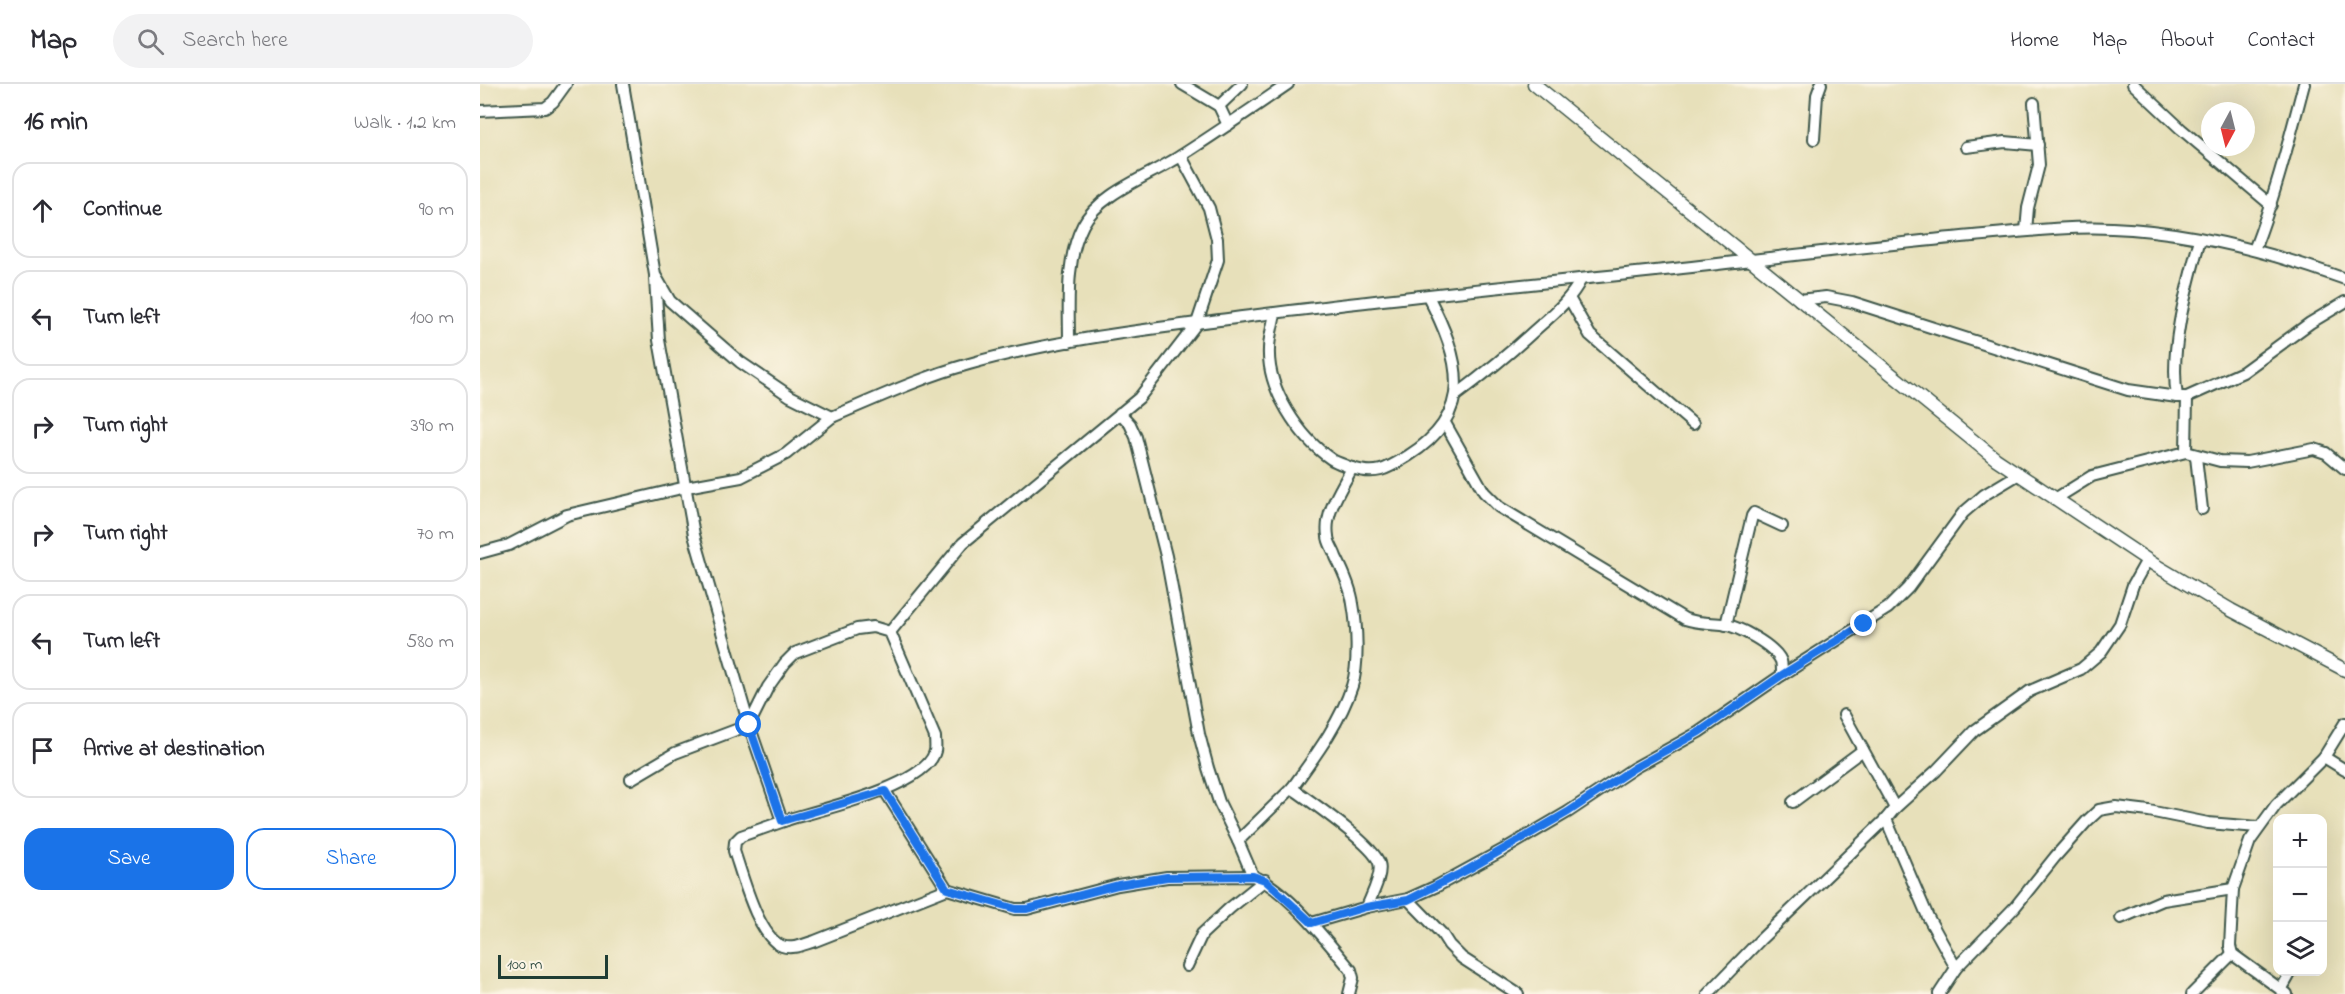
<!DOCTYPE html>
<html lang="en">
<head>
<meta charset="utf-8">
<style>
  :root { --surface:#fff; --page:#f2f2f3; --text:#2b2b33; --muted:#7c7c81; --line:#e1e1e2; --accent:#1a73e8 }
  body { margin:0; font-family:"Indie Flower",sans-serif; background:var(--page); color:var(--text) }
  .controls { position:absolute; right:18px; bottom:18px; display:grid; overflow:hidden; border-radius:12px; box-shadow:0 6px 24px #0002 }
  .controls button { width:54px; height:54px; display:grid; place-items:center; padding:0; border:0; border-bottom:2px solid var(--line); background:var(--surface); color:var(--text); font:30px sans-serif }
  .compass { position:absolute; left:1721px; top:18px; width:54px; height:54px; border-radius:50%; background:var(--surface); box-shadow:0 6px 24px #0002; rotate:187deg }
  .scale { position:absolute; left:18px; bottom:15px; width:110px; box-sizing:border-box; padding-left:6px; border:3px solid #1f3d34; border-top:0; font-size:16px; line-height:21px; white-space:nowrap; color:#1f3d34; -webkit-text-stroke:4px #fcf5e5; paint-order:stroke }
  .stop { position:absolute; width:18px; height:18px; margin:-14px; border:4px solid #1a73e8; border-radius:50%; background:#fff }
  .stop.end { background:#1a73e8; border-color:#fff; box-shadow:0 2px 6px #0008 }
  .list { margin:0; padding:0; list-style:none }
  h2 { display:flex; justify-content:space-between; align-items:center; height:78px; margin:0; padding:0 24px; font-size:26px }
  h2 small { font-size:20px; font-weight:400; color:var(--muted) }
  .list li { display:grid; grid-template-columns:39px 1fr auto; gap:18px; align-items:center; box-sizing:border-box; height:96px; margin:0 12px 12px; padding:0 12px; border:2px solid var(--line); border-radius:18px }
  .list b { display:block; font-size:22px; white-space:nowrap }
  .list em { font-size:20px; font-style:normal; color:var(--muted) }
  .actions { display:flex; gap:12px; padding:18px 24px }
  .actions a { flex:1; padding:14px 0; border:2px solid var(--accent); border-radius:18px; text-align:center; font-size:21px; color:var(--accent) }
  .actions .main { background:var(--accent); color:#fff }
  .icon { flex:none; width:33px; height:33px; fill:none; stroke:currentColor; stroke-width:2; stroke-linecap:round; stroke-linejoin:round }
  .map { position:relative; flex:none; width:1865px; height:910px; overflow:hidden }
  header { display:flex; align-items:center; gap:36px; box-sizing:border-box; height:84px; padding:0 30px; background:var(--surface); border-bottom:2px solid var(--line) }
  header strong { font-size:28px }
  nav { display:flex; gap:33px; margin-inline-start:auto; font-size:21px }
  .search { width:420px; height:54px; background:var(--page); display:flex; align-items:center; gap:15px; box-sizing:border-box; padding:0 21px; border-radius:33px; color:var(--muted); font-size:22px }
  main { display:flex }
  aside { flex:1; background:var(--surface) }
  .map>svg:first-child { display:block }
</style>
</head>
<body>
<header>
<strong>Map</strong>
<div class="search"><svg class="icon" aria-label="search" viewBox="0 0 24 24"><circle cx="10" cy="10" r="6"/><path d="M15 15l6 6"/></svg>Search here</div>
<nav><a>Home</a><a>Map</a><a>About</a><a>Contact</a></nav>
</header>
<main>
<aside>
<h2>16 min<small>Walk · 1.2 km</small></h2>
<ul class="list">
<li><svg class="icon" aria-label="ahead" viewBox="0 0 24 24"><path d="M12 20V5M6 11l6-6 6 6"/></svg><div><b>Continue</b></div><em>90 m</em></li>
<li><svg class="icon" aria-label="left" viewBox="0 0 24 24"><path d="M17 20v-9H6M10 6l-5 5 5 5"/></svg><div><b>Turn left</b></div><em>100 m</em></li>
<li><svg class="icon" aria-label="right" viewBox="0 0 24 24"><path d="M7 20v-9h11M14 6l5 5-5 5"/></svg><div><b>Turn right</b></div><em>390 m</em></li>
<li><svg class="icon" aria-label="right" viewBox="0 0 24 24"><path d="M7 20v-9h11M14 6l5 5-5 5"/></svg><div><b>Turn right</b></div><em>70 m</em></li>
<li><svg class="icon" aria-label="left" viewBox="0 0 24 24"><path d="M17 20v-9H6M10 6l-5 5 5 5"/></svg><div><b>Turn left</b></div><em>580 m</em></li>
<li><svg class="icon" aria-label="arrive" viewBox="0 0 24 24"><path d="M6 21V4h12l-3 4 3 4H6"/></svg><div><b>Arrive at destination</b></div></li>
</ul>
<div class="actions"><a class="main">Save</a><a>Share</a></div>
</aside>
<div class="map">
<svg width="1865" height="910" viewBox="0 0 1865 910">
  <rect width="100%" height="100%" fill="#fcf5e5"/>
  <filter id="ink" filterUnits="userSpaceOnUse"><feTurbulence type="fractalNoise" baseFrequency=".0167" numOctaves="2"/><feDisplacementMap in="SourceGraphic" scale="12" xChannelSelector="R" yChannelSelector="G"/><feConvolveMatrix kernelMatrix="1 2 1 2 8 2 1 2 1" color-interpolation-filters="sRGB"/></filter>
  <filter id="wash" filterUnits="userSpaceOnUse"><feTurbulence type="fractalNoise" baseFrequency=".008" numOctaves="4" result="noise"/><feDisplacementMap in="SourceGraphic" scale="24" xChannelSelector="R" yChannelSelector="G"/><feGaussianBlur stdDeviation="1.35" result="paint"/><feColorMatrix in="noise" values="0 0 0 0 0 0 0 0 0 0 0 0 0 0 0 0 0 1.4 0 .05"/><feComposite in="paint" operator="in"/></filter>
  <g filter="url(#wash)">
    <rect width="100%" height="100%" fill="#e7e0ba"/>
  </g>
  <g filter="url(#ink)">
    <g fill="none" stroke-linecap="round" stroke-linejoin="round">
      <defs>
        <g id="minor">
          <path d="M143,0l32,191 15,26 70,61 50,34 42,21c45,-19 90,-40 137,-53 85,-24 173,-34 259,-45 148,-20 297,-34 446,-50 99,-11 199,-24 299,-33 46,-4 93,-10 139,-8 79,3 159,24 233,51"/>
          <polyline points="702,0 739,22 748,41"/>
          <polyline points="1653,0 1701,45 1791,121"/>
          <polyline points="739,22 762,0"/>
          <polyline points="0,27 65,24 73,18 86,0"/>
          <polyline points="1334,55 1337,11 1341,0"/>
          <polyline points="1486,63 1525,58 1558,61"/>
          <polyline points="1546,147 1548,124 1559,81 1554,19"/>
          <path d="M1774,166c21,-54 35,-110 50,-166"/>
          <polyline points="1089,214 1110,251 1213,340"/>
          <polyline points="1319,216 1346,213 1372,218 1648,306 1697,313"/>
          <path d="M795,229c-2,12 -6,24 -6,36 -2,40 30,88 62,110 6,4 14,6 21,9 -10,20 -28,44 -24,68 0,7 6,14 8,21 7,14 15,31 17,47 4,22 6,61 -1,82 -12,37 -37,70 -60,102"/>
          <path d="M589,258c0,-38 -4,-82 14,-117 16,-32 69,-50 99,-70 36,-23 71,-47 106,-71"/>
          <path d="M975,312c28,-21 54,-42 79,-65 18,-16 37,-31 47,-52"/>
          <path d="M1704,313h-7c-8,-49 10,-110 23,-158"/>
          <polyline points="640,329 650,340 656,353 686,472 719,650 728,684 739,718 758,757"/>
          <path d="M965,339l39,69 15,15 186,112c16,5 21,3 37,5 16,2 52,21 59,37 1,3 1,10 1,14"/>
          <polyline points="1706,368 1707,313 1763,288 1830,239 1865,218"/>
          <polyline points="1716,373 1722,425"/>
          <path d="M872,384c25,8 35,1 56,-12 69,-43 52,-98 20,-160"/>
          <polyline points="1575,415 1612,392 1706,368 1740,377 1767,378 1834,365 1846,369 1865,385"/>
          <polyline points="0,469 29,461 87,431 206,403 261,393 306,370 352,333"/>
          <polyline points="1246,541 1272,432 1274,429 1302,442"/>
          <path d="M393,543l17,5 45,105c0,4 1,10 0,14 -8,36 -120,60 -153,70l-33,-96 19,-38 17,-24 10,-10 62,-24z"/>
          <polyline points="410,548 483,459 659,314 717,239 738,176 737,155 729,124 701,72"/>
          <polyline points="1364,631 1415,724"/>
          <polyline points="1844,673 1865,686"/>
          <polyline points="151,695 195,669 269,641 214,451 179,256 175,195"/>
          <path d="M405,707l62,98 68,20h12l91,-24 49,-8 86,-1c32,12 75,66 98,94l2,8 -4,16"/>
          <polyline points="1313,718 1383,666"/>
          <polyline points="1406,735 1448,833 1476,884"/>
          <path d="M307,736l-46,16 -6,6 -1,9c8,23 24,86 48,95 11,4 22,-2 33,-5l132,-52"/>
          <path d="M773,792l-15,-35 54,-53c18,13 82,57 87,75 4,12 -8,33 -12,44"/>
          <polyline points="928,815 962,850 969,861 982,874 1038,910"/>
          <polyline points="1641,834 1683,816 1753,805"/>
          <polyline points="832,839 887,823 928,815 957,802 1023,766 1088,728 1154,684 1219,648 1302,591 1408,524 1428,504 1483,429 1504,411 1539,390"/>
          <polyline points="707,882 722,850 750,824 785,796"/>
          <polyline points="1801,906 1811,888"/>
          <polyline points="1228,910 1280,856 1406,735 1415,724 1456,687 1494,647 1550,607 1601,585 1621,568 1640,540 1653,501 1667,476"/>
          <polyline points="1459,910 1476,884 1535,823 1575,773 1607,737 1619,726 1636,723 1669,727 1728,739 1778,743"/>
          <polyline points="1712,910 1752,870"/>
          <polyline points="1807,910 1752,870 1750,862 1753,805 1770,757 1796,721 1844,673 1865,639"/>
        </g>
        <polyline id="major" points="1054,0 1516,375 1675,481 1751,526 1865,586"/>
      </defs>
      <use href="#minor" stroke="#3d5548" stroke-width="14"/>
      <use href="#major" stroke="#3d5548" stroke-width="15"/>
      <use href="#minor" stroke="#fff" stroke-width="10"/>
      <use href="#major" stroke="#fff" stroke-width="12"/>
    </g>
  </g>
  <g fill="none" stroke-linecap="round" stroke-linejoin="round" filter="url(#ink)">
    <polyline stroke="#1a73e8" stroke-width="8" points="269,641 302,737 405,707 467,805 536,825 547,825 638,801 687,793 773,792 785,796 832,839 886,823 928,816 989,785 1088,728 1154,684 1219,648 1302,591 1384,540"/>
  </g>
</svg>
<div class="controls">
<button>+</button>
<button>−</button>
<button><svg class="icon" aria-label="layers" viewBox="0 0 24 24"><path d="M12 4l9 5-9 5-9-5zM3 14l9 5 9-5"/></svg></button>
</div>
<svg class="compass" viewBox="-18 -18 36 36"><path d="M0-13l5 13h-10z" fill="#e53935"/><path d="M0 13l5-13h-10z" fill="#7c7c81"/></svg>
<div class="scale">100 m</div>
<div class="stop" style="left:269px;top:641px"></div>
<div class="stop end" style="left:1384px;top:540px"></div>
</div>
</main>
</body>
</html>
